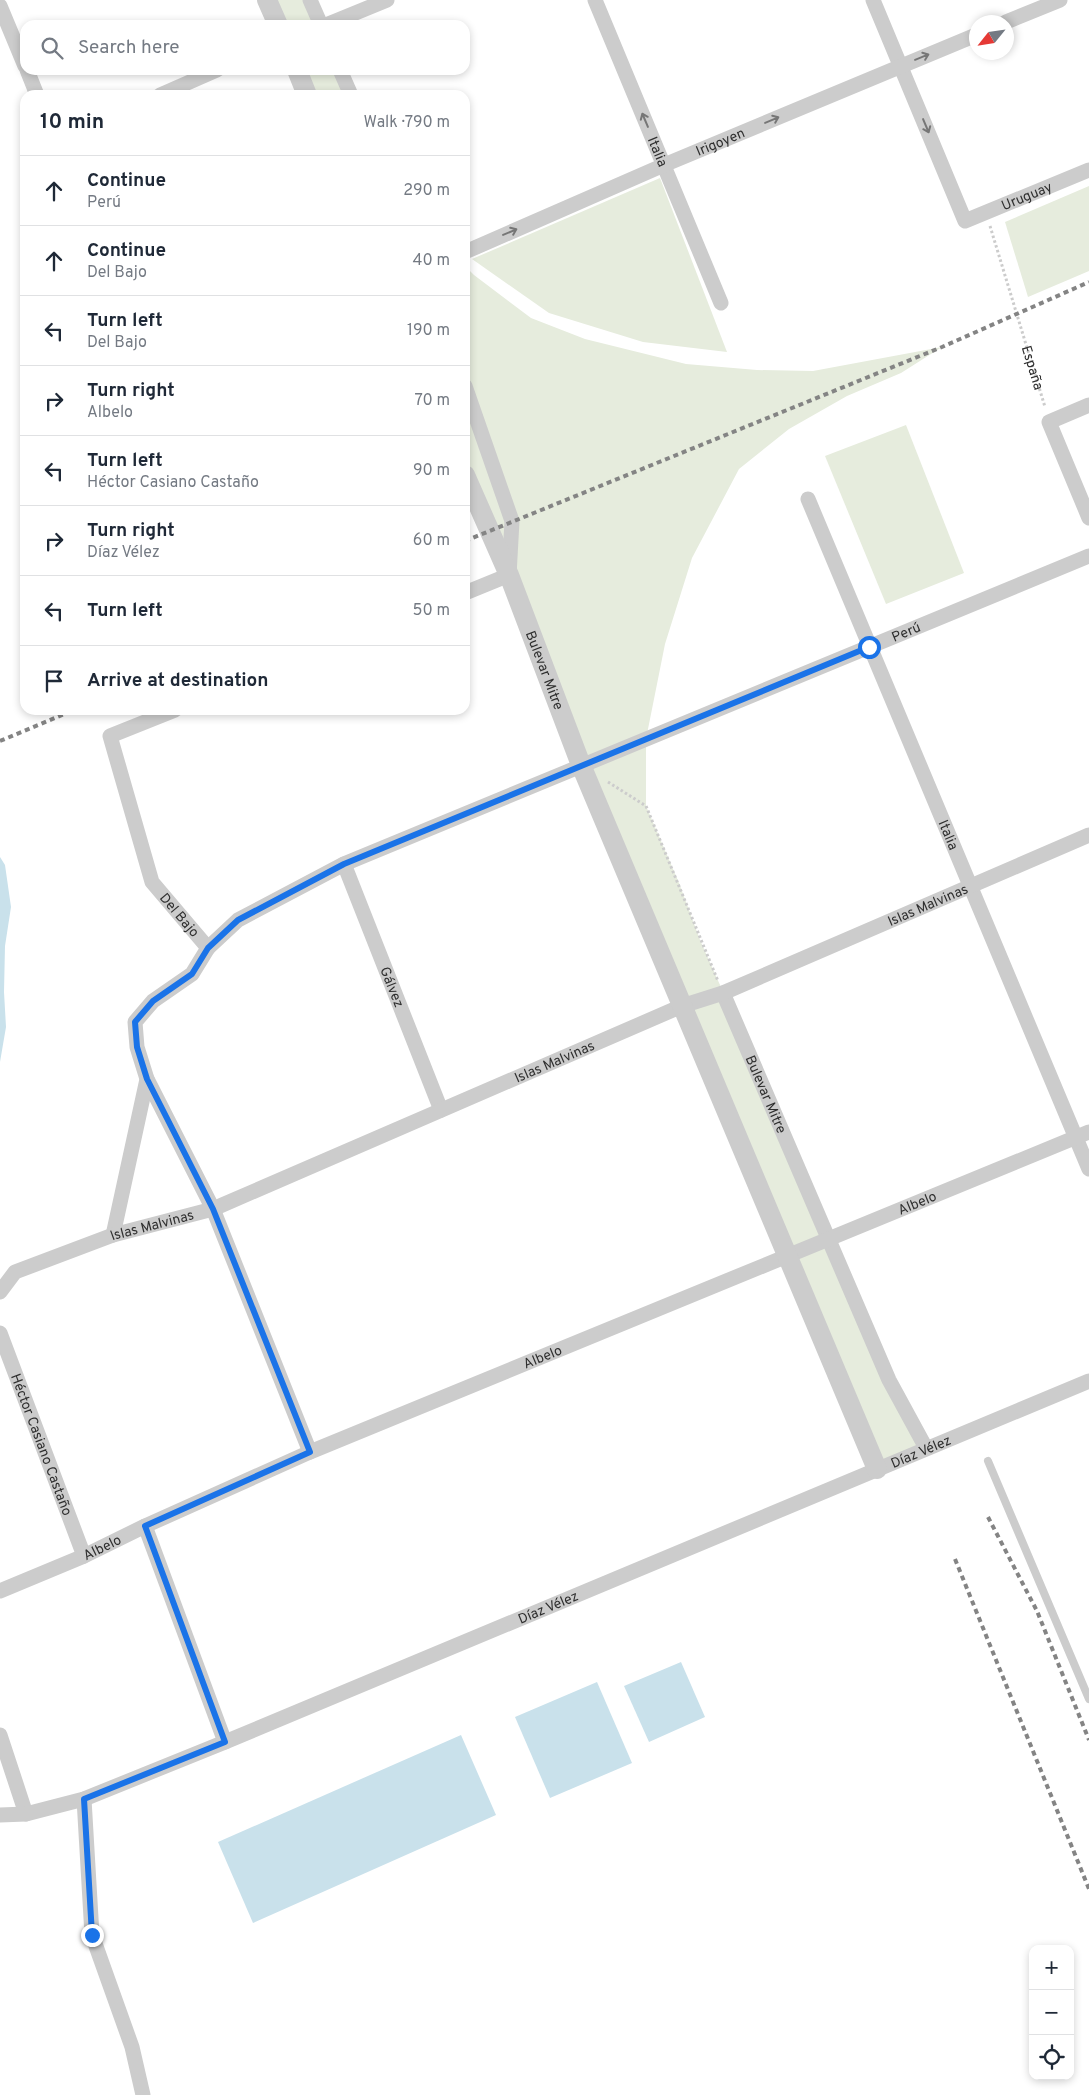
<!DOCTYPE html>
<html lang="en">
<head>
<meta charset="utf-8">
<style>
  :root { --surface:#fff; --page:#f6f6f7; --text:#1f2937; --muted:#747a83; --line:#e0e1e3 }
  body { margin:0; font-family:Overpass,sans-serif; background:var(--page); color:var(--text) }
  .controls { position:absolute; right:15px; bottom:15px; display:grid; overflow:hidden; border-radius:10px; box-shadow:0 2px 8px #0003 }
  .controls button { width:45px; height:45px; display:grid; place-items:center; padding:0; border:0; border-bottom:1px solid var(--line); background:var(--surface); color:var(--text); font:25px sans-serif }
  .compass { position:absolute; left:969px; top:15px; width:45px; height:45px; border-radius:50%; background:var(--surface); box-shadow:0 2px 8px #0003; rotate:240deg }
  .stop { position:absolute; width:15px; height:15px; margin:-11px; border:4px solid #1a73e8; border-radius:50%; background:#fff }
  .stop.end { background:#1a73e8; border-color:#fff; box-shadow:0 1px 5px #0008 }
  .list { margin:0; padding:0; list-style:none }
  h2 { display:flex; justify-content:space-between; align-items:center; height:65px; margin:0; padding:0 20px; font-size:21px }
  h2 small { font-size:16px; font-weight:400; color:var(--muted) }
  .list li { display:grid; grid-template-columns:32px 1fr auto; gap:15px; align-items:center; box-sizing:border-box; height:70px; padding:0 20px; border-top:1px solid var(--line) }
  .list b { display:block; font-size:19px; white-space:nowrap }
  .list p { margin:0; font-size:16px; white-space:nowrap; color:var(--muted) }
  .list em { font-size:16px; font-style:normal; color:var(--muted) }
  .icon { flex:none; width:28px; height:28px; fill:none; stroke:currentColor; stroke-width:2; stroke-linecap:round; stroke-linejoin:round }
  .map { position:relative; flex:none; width:1089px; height:2095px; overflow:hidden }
  .search { position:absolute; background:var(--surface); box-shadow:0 2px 8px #0003; left:20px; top:20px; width:450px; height:55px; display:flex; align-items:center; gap:12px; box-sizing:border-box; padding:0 18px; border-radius:15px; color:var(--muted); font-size:19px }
  .panel { position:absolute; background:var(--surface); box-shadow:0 2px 8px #0003; left:20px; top:90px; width:450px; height:625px; border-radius:15px }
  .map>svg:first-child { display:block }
</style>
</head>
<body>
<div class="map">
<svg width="1089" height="2095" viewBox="0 0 1089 2095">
  <rect width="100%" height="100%" fill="#fff"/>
  <g fill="#e6ecdd">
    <polygon points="267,0 310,0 321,25 278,25"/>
    <polygon points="297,70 340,70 351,95 307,95"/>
    <polygon points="660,178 727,352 643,342 549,313 472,259"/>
    <polygon points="1089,186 1089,271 1028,297 1005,222"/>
    <polygon points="465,266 474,275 531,318 585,339 686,364 757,370 813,371 942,347 901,373 847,396 789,429 739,469 692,558 665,644 646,739 646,806 679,883 700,940 926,1448 877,1469 465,475"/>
    <polygon points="906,425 964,573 886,604 825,456"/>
  </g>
  <g fill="#c9e1eb">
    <polygon points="0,857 5,865 11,907 5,946 4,992 6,1027 0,1062"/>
    <polygon points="681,1662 705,1717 649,1742 624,1686"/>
    <polygon points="597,1682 632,1763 550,1798 515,1717"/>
    <polygon points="461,1735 496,1815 253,1923 218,1842"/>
  </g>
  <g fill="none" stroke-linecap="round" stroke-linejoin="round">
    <g stroke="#ccc" stroke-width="3" stroke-dasharray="2.5 2.5" stroke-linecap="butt">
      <path id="s1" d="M990,226l55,181"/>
      <polyline points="608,782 646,806 718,981"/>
    </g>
    <polyline stroke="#ccc" stroke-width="8" points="988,1461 1089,1699"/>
    <g stroke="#ccc" stroke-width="15">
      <polyline points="310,0 321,25"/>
      <path id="s2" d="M595,0l126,303"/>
      <path id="s3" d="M873,0l92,221 124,-51"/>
      <polyline points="0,6 25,66"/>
      <polyline points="1006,22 1060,0"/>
      <polyline points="326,25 387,0"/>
      <polyline points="27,70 37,95"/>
      <polyline points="340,70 351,95"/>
      <polyline points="160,95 217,70"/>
      <path id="s4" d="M465,252l199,-87 312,-130"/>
      <polyline points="465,386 512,521 509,575 465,593"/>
      <polyline points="1089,405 1049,422 1089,518"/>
      <path id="s5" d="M808,499l281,670"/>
      <path id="s6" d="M175,710l-65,26 42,146 56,66 -16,26 -39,27 -18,21 2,25 10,32 66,130 97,243"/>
      <path id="s7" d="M344,864l97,246"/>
      <path id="s8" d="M208,948l30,-28 106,-56 745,-308"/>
      <path id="s9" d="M723,993l166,387 37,68"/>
      <polyline points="113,1235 147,1079"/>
      <path id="s10" d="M0,1292l15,-20 98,-37 100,-26 469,-203 41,-13 366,-158"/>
      <path id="s11" d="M0,1333l84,223"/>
      <polyline points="145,1526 225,1742"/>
      <path id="s12" d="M0,1591l84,-35 61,-30 165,-74 779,-320"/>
      <polyline points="0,1735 26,1814"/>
      <polyline points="84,1799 92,1935 132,2047 143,2095"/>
      <path id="s13" d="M0,1815l26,-1 58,-15 141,-57 864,-361"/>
    </g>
    <g stroke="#ccc" stroke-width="20">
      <polyline points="267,0 278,25"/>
      <polyline points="297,70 307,95"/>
      <path id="s14" d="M465,475l44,100 72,190 296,704"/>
    </g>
    <g stroke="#848484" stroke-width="4" stroke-dasharray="5 4" stroke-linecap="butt">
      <polyline points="465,541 942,347 1089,282"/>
      <polyline points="0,741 74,710"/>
      <polyline points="988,1517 1037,1611 1089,1740"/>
      <polyline points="955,1559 1089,1889"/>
    </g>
  </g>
  <defs><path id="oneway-shaft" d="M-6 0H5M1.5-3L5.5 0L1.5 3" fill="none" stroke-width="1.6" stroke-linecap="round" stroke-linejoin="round" transform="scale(1.25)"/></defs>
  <g stroke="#767676">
    <use href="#oneway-shaft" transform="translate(922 57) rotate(-22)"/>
    <use href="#oneway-shaft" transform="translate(645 120) rotate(-113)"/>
    <use href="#oneway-shaft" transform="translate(772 120) rotate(-23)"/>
    <use href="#oneway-shaft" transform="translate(926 126) rotate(67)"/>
    <use href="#oneway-shaft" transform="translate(510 232) rotate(-23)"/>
  </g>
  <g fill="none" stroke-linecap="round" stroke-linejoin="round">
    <polyline stroke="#1a73e8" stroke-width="6" points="92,1935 84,1799 225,1742 145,1526 310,1452 213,1209 147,1079 137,1047 135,1022 153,1001 192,974 208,948 238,920 344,864 869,647"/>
  </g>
  <g text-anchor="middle" stroke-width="5" stroke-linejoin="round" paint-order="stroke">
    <g font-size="14" fill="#2f2f2f" stroke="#fff">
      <text dy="5" stroke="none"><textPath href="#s4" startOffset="278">Irigoyen</textPath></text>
      <text dy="5" stroke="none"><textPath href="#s2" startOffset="164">Italia</textPath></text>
      <text dy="5" stroke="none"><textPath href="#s3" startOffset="306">Uruguay</textPath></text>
      <text dy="5" stroke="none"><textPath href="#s1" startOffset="148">España</textPath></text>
      <text dy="5" stroke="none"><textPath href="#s8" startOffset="769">Perú</textPath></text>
      <text dy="5" stroke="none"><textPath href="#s14" startOffset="211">Bulevar Mitre</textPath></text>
      <text dy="5" stroke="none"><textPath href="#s5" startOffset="364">Italia</textPath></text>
      <text dy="5" stroke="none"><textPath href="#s10" startOffset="1010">Islas Malvinas</textPath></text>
      <text dy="5" stroke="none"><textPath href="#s6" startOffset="265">Del Bajo</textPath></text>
      <text dy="5" stroke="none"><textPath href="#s7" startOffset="132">Gálvez</textPath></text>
      <text dy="5" stroke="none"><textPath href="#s10" startOffset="605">Islas Malvinas</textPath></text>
      <text dy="5" stroke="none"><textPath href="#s9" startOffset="110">Bulevar Mitre</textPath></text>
      <text dy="5" stroke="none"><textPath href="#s12" startOffset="996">Albelo</textPath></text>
      <text dy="5" stroke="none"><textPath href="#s10" startOffset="170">Islas Malvinas</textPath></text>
      <text dy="5" stroke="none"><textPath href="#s12" startOffset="591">Albelo</textPath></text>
      <text dy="5" stroke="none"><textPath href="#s11" startOffset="119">Héctor Casiano Castaño</textPath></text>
      <text dy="5" stroke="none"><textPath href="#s13" startOffset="992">Díaz Vélez</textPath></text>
      <text dy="5" stroke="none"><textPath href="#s12" startOffset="111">Albelo</textPath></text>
      <text dy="5" stroke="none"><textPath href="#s13" startOffset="588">Díaz Vélez</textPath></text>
    </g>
  </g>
</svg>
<div class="controls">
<button>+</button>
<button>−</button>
<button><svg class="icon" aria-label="locate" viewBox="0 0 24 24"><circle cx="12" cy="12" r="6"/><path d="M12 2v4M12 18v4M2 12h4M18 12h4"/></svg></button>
</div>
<svg class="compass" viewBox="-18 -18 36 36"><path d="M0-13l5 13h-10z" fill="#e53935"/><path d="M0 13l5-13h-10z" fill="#747a83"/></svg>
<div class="stop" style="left:869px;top:647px"></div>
<div class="stop end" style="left:92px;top:1935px"></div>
<div class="search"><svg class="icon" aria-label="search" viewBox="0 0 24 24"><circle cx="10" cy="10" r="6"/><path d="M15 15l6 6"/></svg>Search here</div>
<section class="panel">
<h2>10 min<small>Walk · 790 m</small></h2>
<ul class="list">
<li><svg class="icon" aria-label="ahead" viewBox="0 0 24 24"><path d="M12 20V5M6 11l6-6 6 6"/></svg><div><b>Continue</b><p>Perú</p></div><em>290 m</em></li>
<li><svg class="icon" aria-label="ahead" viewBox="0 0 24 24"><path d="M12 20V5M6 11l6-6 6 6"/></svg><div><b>Continue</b><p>Del Bajo</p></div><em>40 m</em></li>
<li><svg class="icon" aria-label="left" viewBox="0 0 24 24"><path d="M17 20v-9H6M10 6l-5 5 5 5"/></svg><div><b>Turn left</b><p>Del Bajo</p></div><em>190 m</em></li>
<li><svg class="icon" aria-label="right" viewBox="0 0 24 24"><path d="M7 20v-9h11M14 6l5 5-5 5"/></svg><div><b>Turn right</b><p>Albelo</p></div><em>70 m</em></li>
<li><svg class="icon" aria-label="left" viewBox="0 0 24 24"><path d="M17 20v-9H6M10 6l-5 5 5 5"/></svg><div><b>Turn left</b><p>Héctor Casiano Castaño</p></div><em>90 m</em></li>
<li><svg class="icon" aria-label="right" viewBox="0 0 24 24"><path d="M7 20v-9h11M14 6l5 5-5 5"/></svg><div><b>Turn right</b><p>Díaz Vélez</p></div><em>60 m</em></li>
<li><svg class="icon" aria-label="left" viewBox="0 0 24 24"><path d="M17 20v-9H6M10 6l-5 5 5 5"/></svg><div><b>Turn left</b></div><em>50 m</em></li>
<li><svg class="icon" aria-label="arrive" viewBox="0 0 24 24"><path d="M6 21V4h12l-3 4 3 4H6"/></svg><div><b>Arrive at destination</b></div></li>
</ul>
</section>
</div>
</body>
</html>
